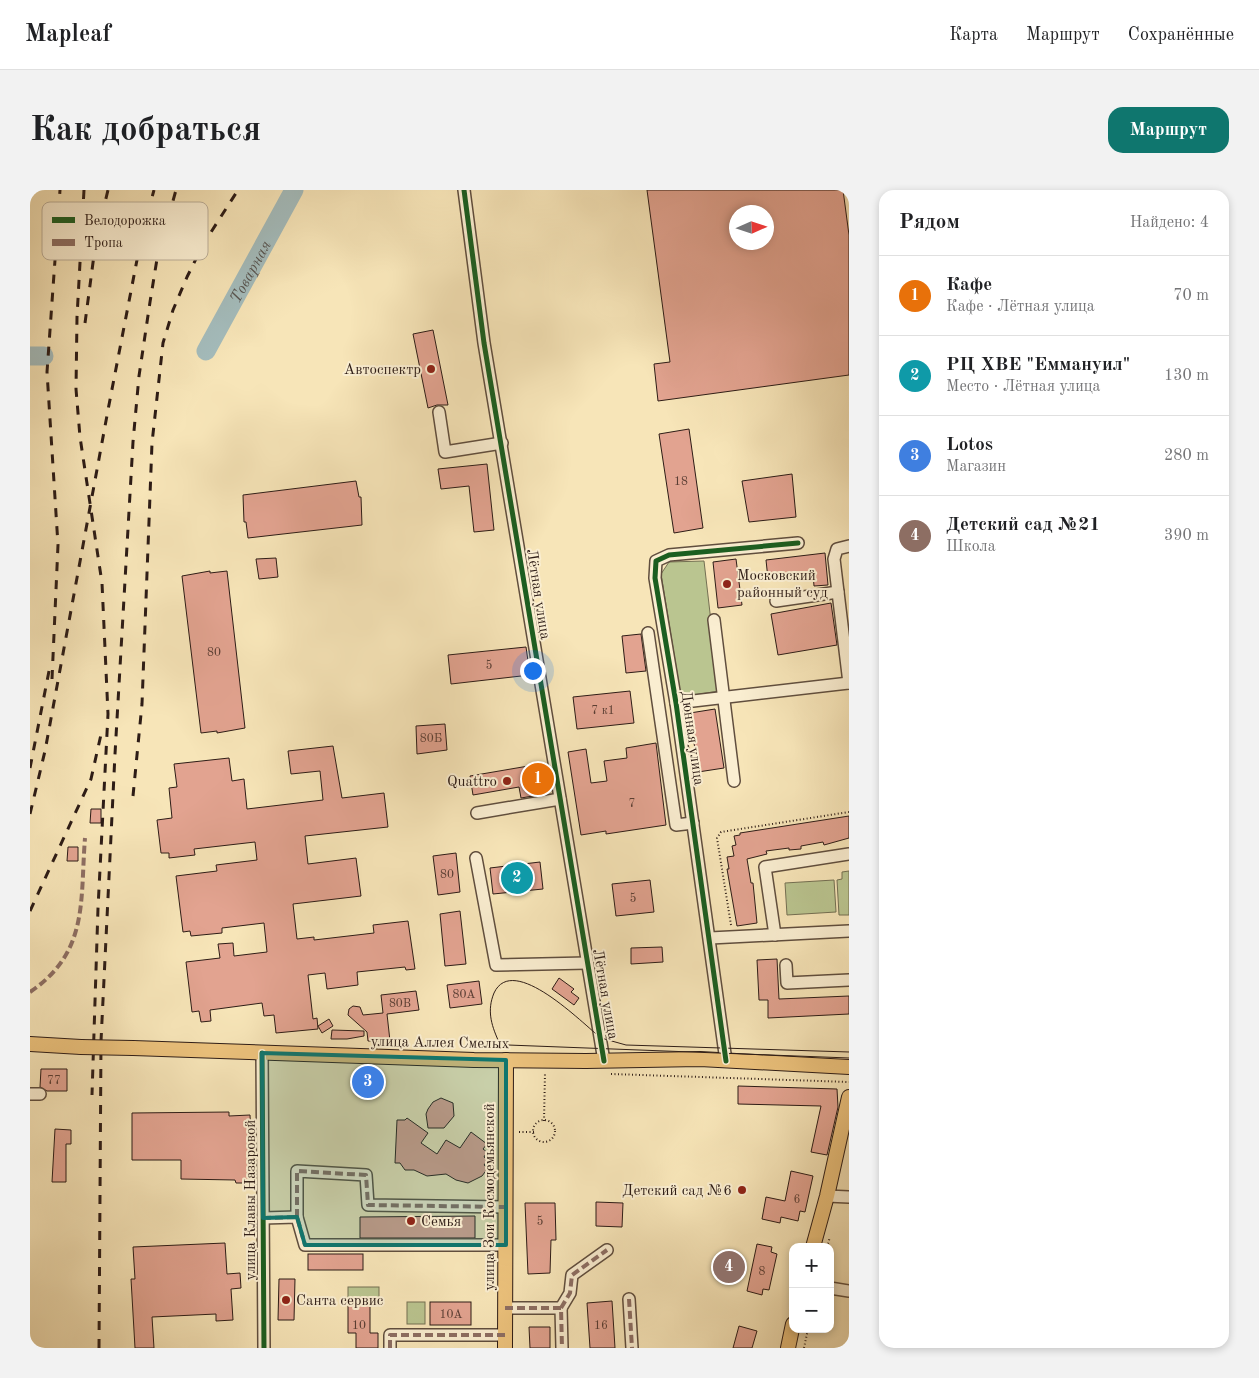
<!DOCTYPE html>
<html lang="ru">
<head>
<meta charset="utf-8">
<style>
  :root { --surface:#fff; --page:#f2f2f2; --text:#202124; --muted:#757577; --line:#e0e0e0; --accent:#0f766e }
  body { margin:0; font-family:"Old Standard TT",serif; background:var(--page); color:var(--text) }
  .controls { position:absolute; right:15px; bottom:15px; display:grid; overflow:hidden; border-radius:10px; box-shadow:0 2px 8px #0003 }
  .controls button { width:45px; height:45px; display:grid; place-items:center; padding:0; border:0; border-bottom:1px solid var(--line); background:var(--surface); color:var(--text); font:25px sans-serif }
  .compass { position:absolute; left:699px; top:15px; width:45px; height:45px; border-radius:50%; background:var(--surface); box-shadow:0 2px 8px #0003; rotate:87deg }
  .you { position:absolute; left:502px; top:480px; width:18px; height:18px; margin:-12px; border:4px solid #fff; border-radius:50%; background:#1a73e8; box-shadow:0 0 0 8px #1a73e833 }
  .badge { display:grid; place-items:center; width:32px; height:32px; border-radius:50%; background:var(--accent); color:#fff; font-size:16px; font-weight:700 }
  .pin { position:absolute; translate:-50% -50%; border:2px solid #fff; box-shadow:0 1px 5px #0006 }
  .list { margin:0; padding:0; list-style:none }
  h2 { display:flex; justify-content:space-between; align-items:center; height:65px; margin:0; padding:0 20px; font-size:21px }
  h2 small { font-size:16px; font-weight:400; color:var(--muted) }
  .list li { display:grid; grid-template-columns:32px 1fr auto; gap:15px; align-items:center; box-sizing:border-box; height:80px; padding:0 20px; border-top:1px solid var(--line) }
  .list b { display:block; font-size:19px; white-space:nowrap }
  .list p { margin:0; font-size:16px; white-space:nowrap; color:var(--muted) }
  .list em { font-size:16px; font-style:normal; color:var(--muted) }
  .map { position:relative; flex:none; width:819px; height:1158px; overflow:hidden; border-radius:15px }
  header { display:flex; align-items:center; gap:30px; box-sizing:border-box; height:70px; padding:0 25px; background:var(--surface); border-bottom:1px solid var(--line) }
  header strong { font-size:24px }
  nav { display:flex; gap:28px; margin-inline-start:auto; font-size:18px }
  .intro { display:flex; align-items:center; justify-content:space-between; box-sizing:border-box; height:120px; padding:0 30px }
  h1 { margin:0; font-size:35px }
  .button { padding:12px 22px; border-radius:15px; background:var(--accent); color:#fff; font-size:18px; font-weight:700 }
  main { display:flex; gap:30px; padding:0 30px }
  aside { flex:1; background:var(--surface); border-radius:15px; box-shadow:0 2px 8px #0003 }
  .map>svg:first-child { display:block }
</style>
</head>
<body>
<header>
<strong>Mapleaf</strong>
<nav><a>Карта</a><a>Маршрут</a><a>Сохранённые</a></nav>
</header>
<div class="intro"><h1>Как добраться</h1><a class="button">Маршрут</a></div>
<main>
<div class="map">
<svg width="819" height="1158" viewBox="0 0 819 1158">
  <rect width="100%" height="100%" fill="#f7e5b8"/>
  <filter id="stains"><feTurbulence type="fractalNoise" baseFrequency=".004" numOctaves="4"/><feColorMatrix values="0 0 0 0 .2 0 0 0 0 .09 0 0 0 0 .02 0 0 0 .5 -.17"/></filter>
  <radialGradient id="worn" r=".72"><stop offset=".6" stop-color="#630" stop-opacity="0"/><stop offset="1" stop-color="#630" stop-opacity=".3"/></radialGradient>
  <g fill="#bac590" stroke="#747053">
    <polygon points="674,371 689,501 651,507 631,384 639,372"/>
    <polygon points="819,681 819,725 809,725 807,690 812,689 812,682"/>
    <polygon points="804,690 806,722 757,725 755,693"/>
    <rect x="318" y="1097" width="31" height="14"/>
    <rect x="377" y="1112" width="18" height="22"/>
  </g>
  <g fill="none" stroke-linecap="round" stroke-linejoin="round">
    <g stroke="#a4bcbc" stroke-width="19">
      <path id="s1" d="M176,161l88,-161"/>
      <polyline points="0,166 14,166"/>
    </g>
  </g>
  <g fill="#e2a390" stroke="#2d1c16" fill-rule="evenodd">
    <path d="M617,0h196l6,45v140l-191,26 -4,-37 16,-2zM706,22h30v30h-30z"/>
    <polygon points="403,140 418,215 407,215 398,218 383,144"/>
    <polygon points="659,239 673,338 644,343 629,244"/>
    <polygon points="457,274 464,340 444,342 439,296 411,299 408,279"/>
    <polygon points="762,284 766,327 719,332 712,291"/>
    <polygon points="326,291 329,307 331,307 332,335 218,348 216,332 214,332 213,305"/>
    <polygon points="795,363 798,395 784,396 783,384 738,389 736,370"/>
    <polygon points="246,368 248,387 229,389 226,369"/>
    <polygon points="706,369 712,415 688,418 683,372"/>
    <polygon points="180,381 180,383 197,381 215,538 187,543 187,541 171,543 152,386"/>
    <polygon points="801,413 807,455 748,465 741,424"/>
    <polygon points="611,444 616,481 596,483 592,446"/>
    <polygon points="496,457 500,485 421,494 418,465"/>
    <polygon points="600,501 604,533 547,539 543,507"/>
    <polygon points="685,519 694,578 668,582 660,523"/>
    <polygon points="415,534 417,560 387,564 386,536"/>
    <polygon points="626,553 636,635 576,644 576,641 551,645 538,562 556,559 561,593 577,591 574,571 597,568 596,558"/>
    <polygon points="303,556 312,608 354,603 358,637 275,646 278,674 326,668 331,706 263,714 267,749 284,747 284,750 344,743 343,735 378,731 385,779 376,780 375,777 327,782 328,795 297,799 295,783 278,785 283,829 287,828 288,839 246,843 244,825 234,826 232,813 180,820 181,831 171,832 169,821 162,822 156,772 190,768 188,754 203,753 204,766 237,762 234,733 192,738 192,743 161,746 160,741 153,742 146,686 187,681 186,675 227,670 225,652 164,659 165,665 139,668 139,663 131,663 127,630 142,628 139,598 147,597 144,574 199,568 202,591 214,589 217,619 293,610 290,581 261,584 258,561"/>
    <polygon points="510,574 515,604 491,608 489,597 443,605 440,586"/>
    <polygon points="61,619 71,619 71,633 60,633"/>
    <polygon points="819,626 819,648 794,655 793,652 771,656 771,659 759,660 759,658 736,661 737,664 717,669 721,693 723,693 727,733 707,736 697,679 699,679 697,667 704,666 702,656 706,655 704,646 710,645 710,643"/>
    <polygon points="38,657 48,657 48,671 37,671"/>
    <polygon points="426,663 430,702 408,705 403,666"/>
    <polygon points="510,672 513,699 463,704 460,678"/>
    <polygon points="620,690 624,722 586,726 582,694"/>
    <polygon points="430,721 436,774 415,776 410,724"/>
    <polygon points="632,757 633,772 601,774 601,758"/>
    <polygon points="747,769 749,809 819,806 819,824 738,828 738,810 729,810 727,770"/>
    <polygon points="529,788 544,799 541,802 549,808 544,815 522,799"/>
    <polygon points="449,791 452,814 420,818 417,795"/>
    <polygon points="386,801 389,820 357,824 360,851 338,851 337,842 318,825 319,819 323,816 330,817 333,825 353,823 351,805"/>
    <polygon points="299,829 303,836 292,843 288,836"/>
    <polygon points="302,840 334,841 334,846 317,849 301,849"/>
    <polygon points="11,879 37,879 37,901 17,901 10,897"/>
    <polygon points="331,883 346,883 345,901 330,901"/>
    <polygon points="708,896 807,899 808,917 797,965 781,962 791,916 708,914"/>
    <polygon points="411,908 423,913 424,926 414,938 398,938 396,924 398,919 403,912"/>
    <polygon points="199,922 199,926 220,925 223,993 206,993 205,990 151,989 151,970 102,970 102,923"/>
    <polygon points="377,928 398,943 391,953 407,964 416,950 430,958 441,942 457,954 453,959 457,962 454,967 458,970 454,975 458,978 452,986 438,993 426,990 416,984 397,986 384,980 375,980 370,973 365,973 367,930 375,930"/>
    <polygon points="25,939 41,940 41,954 36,954 36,992 22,992"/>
    <polygon points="761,981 783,986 775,1022 770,1021 768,1031 751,1027 750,1033 732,1029 736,1007 755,1011"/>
    <polygon points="566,1012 593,1013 592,1037 566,1036"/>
    <polygon points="495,1013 525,1013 526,1050 521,1050 520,1083 498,1084"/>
    <polygon points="445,1026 445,1048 330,1048 330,1027"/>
    <polygon points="195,1053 197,1084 210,1083 211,1098 201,1099 203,1130 186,1131 186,1124 122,1127 124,1158 105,1158 101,1089 105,1089 103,1057"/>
    <polygon points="727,1054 742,1057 741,1062 747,1064 739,1100 733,1099 732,1105 717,1101"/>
    <rect x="278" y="1064" width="55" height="16"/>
    <polygon points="249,1089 265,1089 264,1130 248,1130"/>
    <polygon points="318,1111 340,1111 340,1143 348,1143 348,1158 326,1158 326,1143 318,1143"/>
    <polygon points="582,1111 585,1158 560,1158 557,1113"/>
    <rect x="400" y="1112" width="41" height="23"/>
    <polygon points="709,1136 727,1141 722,1158 703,1158"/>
    <polygon points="499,1137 520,1137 520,1158 500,1158"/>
  </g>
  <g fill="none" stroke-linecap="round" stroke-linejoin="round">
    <defs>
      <g id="minor">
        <polyline points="434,0 454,153 574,871"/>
        <polyline points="409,222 415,262 472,253"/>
        <polyline points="746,411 808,402"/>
        <polyline points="684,430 704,591"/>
        <polyline points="618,443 646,635 663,633"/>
        <polyline points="819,493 804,369 807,359 819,356"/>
        <polyline points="646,513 819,493"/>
        <polyline points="447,623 530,609"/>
        <polyline points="446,668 466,775 557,773"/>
        <polyline points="745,745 735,677 819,664"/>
        <polyline points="680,748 819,741"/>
        <polyline points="756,775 757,793 819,790"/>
        <polyline points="232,863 234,1158"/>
        <polyline points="696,871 646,513 625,388 626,371 639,365 768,353"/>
        <polyline points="0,904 10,904"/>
        <polyline points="797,1006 819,1007"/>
        <polyline points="267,1027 267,981 336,985 338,1015 476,1017"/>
        <polyline points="233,1028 267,1027 275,1055 476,1055"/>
        <polyline points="800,1098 819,1101"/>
        <polyline points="599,1109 602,1158"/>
        <polyline points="475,1118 531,1118 532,1158"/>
        <polyline points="531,1118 540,1103 542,1085 577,1060"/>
        <polyline points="360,1158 360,1145 475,1145"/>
      </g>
      <g id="major">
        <polyline points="0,854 51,857"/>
        <polyline points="103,858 444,870 556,871 670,869 819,877"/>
        <polyline points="783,1057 797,1006 819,907"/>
        <polyline points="475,1158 476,870"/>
        <polyline points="758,1158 763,1134"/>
      </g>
    </defs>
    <use href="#minor" stroke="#604e3e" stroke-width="14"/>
    <use href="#major" stroke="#2d1c16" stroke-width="16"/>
    <g stroke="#2d1c16" stroke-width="2" stroke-dasharray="1 2.5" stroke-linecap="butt">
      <polyline points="701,735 687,648 691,642 819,622"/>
      <polyline points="581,884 819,892"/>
      <circle cx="514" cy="941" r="11"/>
      <polyline points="514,931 515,883"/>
      <polyline points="489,942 504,942"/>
      <polyline points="797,1057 800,1047"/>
      <polyline points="774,1158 778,1139"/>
    </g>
    <use href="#minor" stroke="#faeed1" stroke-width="11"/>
    <use href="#major" stroke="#ecc27c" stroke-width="14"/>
    <path stroke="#2d1c16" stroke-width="1" d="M819,862l-223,-7 -25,-7c-18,-14 -88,-86 -107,-45 -7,17 -3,31 4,47l10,5 341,13"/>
    <g stroke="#2d1c16" stroke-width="3" stroke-dasharray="9 9" stroke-linecap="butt">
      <polyline points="54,0 47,127 46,199 50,247 72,393 78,524 68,718 62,905"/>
      <polyline points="55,133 66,50 78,0"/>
      <polyline points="22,489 28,355 17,182 30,0"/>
      <polyline points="0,578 19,481"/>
      <polyline points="103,606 112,514 122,253 133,153 143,120 157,87 174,53 208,0"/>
      <polyline points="0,624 15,561 78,220 112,44 124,0"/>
      <polyline points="0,721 61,589 72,540"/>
      <polyline points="69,1158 71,851 85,564 103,252 109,186 120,112 127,69 146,0"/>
    </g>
    <defs>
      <polyline id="major-bridge" points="51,857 103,858"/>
    </defs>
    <use href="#major-bridge" stroke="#2d1c16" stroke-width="16" stroke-linecap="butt"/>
    <use href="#major-bridge" stroke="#ecc27c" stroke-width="14"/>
    <g stroke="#8d6e63" stroke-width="4" stroke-dasharray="8 4" stroke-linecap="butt">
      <path d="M0,802c59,-40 50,-91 55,-154"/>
      <polyline points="267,1027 267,981 336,985 338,1015 476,1017"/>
      <polyline points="233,1028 267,1027 275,1055 476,1055"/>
      <polyline points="599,1109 602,1158"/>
      <polyline points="475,1118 531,1118 532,1158"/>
      <polyline points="531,1118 540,1103 542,1085 577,1060"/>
      <polyline points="360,1158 360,1145 475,1145"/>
    </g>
    <defs>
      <g id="cycleway">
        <polyline points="434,0 454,153 574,871"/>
        <polyline points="232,863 234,1158"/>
        <polyline points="696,871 646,513 625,388 626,371 639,365 768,353"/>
      </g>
    </defs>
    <use href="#cycleway" stroke="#faeed1" stroke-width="8"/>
    <use href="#cycleway" stroke="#1b5e20" stroke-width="5"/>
  </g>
  <path fill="#0f766e" fill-opacity="0.2" stroke="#0f766e" stroke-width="4" stroke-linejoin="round" d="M232,863l244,7v185h-201l-8,-28 -34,1z"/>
  <g fill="#8f2418" stroke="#faeed1" stroke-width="2">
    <circle cx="401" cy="179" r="5"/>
    <circle cx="697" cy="394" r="5"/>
    <circle cx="477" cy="591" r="5"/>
    <circle cx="712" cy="1000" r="5"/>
    <circle cx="381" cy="1031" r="5"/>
    <circle cx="256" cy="1110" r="5"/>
  </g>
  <g text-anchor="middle" stroke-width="4" stroke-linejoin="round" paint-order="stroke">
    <g font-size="12" fill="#5a3e34">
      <text x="651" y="295">18</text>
      <text x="184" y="466">80</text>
      <text x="459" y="479">5</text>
      <text x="573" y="524">7 к1</text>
      <text x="401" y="552">80Б</text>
      <text x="602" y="617">7</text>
      <text x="417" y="688">80</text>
      <text x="603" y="712">5</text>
      <text x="434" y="808">80А</text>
      <text x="370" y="817">80В</text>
      <text x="24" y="894">77</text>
      <text x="767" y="1013">6</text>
      <text x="510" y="1035">5</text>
      <text x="732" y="1085">8</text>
      <text x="421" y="1128">10А</text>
      <text x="329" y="1139">10</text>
      <text x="571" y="1139">16</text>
    </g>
    <g font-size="15" fill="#2d1c16" stroke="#faeed1" text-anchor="end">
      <text x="391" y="184">Автоспектр</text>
      <text x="707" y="390" text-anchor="start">Московский<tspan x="707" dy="17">районный суд</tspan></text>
      <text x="467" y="596">Quattro</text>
      <text x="702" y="1005">Детский сад №6</text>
      <text x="391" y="1036" text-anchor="start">Семья</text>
      <text x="266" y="1115" text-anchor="start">Санта сервис</text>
    </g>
    <g font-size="15" fill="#2d1c16" stroke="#faeed1">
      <text transform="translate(509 404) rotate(81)" y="5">Лётная улица</text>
      <text transform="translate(663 548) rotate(82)" y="5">Дюнная улица</text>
      <text transform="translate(576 804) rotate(80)" y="5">Лётная улица</text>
      <text transform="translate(410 852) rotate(1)" y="5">улица Аллея Смелых</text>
      <text transform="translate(459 1007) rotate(-90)" y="5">улица Зои Космодемьянской</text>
      <text transform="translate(220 1010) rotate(-90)" y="5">улица Клавы Назаровой</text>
    </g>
    <g font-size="16" font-style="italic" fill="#575450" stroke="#faeed1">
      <text dy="6" stroke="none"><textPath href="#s1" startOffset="91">Товарная</textPath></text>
    </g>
  </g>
  <rect x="12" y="12" width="166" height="58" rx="8" fill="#faeed1" stroke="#bcaf99" stroke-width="1"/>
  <rect x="22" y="27" width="23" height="6" fill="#1b5e20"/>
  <rect x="22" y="49" width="23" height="7" fill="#8d6e63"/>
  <g font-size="14" fill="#2d1c16">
    <text x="54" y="35">Велодорожка</text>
    <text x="54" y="57">Тропа</text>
  </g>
  <rect width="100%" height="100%" filter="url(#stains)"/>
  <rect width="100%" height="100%" fill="url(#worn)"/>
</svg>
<div class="controls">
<button>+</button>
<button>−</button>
</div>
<svg class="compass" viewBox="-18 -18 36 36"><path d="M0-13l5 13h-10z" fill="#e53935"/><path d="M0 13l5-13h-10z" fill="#757577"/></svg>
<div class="you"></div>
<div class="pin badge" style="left:508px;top:589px;background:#e8710a">1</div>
<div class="pin badge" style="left:487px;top:688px;background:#0f9aa8">2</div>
<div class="pin badge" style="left:338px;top:892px;background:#3f7fe0">3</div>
<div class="pin badge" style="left:699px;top:1077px;background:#8d6e63">4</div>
</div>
<aside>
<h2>Рядом<small>Найдено: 4</small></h2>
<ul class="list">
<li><span class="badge" style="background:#e8710a">1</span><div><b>Кафе</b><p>Кафе · Лётная улица</p></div><em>70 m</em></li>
<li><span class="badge" style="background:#0f9aa8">2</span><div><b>РЦ ХВЕ &quot;Еммануил&quot;</b><p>Место · Лётная улица</p></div><em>130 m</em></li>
<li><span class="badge" style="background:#3f7fe0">3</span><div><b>Lotos</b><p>Магазин</p></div><em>280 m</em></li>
<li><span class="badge" style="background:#8d6e63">4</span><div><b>Детский сад №21</b><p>Школа</p></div><em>390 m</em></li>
</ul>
</aside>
</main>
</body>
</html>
